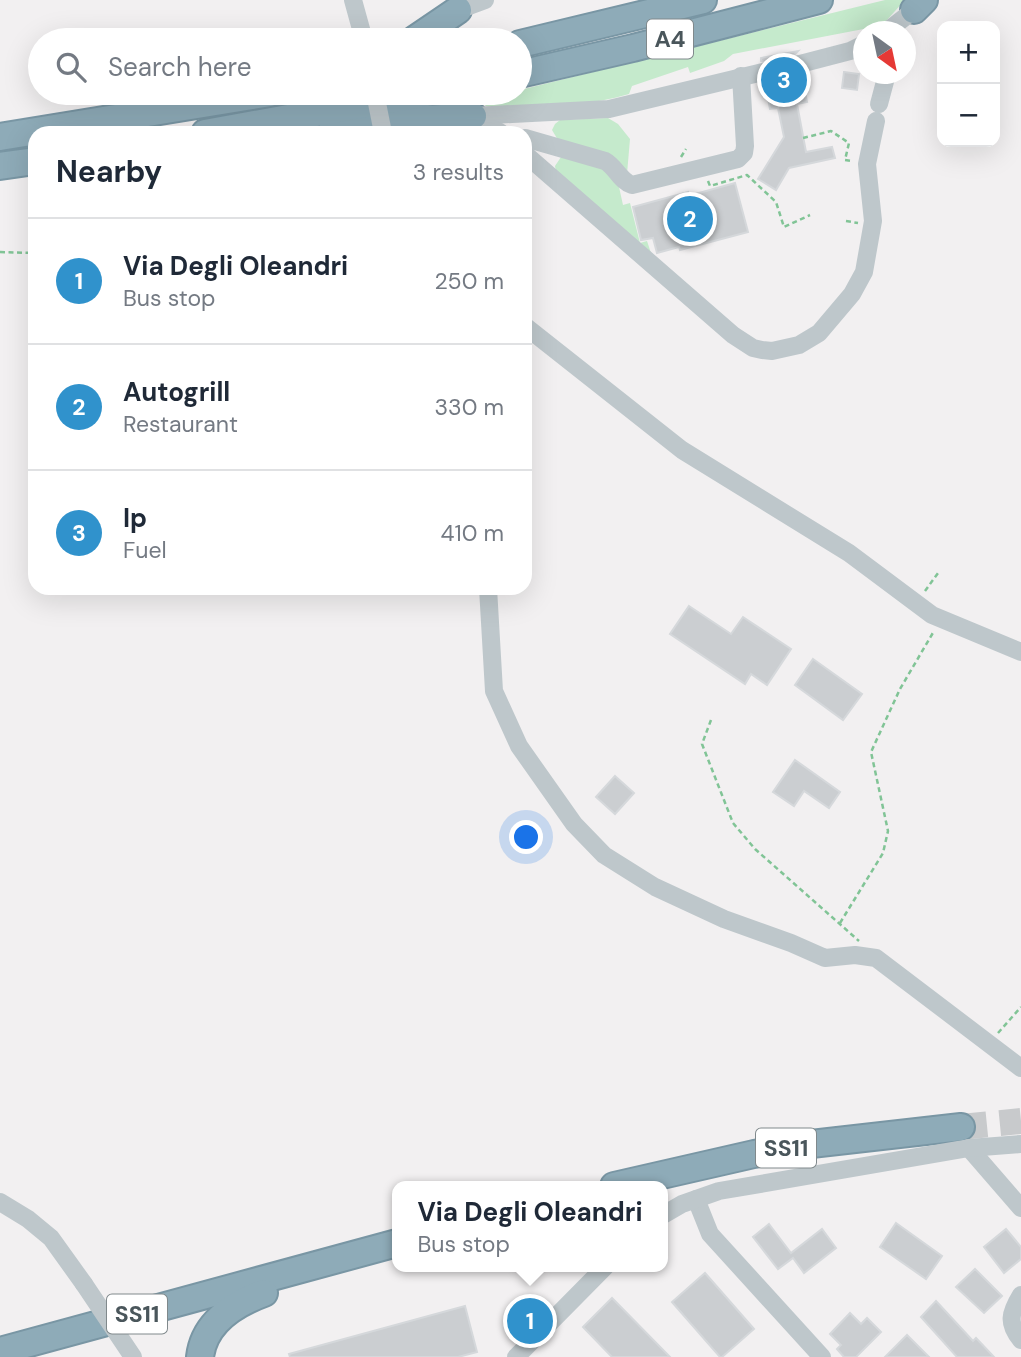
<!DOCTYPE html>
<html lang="en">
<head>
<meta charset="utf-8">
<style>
  :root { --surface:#fff; --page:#f2f2f3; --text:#1f2937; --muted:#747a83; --line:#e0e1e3; --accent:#3092cc }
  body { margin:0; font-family:"DM Sans",sans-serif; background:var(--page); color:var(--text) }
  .controls { position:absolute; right:21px; top:21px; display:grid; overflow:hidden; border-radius:14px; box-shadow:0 7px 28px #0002 }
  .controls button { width:63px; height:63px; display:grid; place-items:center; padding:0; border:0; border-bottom:2px solid var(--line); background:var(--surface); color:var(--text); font:35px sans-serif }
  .compass { position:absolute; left:853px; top:21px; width:63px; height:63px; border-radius:50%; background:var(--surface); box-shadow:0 7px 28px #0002; rotate:147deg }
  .you { position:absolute; left:527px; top:838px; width:24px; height:24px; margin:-18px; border:5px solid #fff; border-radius:50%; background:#1a73e8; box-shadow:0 0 0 10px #1a73e833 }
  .badge { display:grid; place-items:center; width:46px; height:46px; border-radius:50%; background:var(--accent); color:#fff; font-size:23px; font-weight:700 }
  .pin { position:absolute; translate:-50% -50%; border:4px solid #fff; box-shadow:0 2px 7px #0006 }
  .popup { position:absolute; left:392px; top:1181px; width:276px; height:91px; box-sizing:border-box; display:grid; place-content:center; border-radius:14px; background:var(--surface); filter:drop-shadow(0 2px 5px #0005); font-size:23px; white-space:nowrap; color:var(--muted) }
  .popup b { font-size:26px; color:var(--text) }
  .popup::after { content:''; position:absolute; left:50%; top:100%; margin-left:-14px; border:14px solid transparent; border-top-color:var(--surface) }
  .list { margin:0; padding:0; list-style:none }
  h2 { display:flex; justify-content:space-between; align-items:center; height:91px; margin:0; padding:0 28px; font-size:30px }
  h2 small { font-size:23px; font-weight:400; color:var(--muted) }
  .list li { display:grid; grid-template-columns:46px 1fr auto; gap:21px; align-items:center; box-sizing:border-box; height:126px; padding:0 28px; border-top:2px solid var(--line) }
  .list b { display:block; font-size:26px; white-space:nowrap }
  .list p { margin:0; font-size:23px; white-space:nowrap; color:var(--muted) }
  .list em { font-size:23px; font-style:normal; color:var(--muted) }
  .icon { flex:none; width:38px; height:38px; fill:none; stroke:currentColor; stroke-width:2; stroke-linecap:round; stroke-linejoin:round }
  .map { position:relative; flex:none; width:1021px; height:1357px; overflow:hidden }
  .search { position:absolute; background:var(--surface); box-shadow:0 7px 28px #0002; left:28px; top:28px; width:504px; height:77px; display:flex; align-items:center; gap:18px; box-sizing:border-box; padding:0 24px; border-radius:38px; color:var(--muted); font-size:26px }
  .panel { position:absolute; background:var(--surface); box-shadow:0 7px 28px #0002; left:28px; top:126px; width:504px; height:469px; border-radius:21px }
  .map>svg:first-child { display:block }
</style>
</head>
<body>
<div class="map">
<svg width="1021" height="1357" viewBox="0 0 1021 1357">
  <rect width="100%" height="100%" fill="#f2f0f1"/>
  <g fill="#c5eacc">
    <path d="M885,0h20l-19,21 -12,6 -141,27 -9,7 -34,12 -2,-6 -56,19 -3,8c-46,14 -95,13 -143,12l-3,-3c8,-8 25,-10 37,-10v-3z"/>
    <polygon points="608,118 618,124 630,139 627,174 558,140 552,130 555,124 560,120"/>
    <polygon points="561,157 604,166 619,187 623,205 630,203 640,243 647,241 651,253 556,172 555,166"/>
  </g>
  <g fill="#cbced1" stroke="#d5d8db" stroke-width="2">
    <polygon points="798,51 789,60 789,66 792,72 802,75 807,102 797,104 806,152 832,147 835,158 789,168 776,190 758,179 784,137 778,108 770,109 765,83 774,76 774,69 771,64 761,61 761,58"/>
    <polygon points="844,72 859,74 857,90 842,88"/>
    <polygon points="735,183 748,232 680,250 679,247 657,253 653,238 641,240 633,207 688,192 688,196"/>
    <polygon points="689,606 731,634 743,617 791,649 767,685 751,674 745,684 670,634"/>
    <polygon points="813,659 862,694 843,720 795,685"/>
    <polygon points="795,760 840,792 829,808 804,791 794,806 773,792"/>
    <polygon points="615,776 634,793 615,814 596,797"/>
    <polygon points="896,1223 942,1256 926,1279 880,1247"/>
    <polygon points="769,1224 791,1253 822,1229 836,1248 804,1273 793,1258 778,1269 753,1237"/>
    <polygon points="1006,1229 1021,1247 1021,1259 1004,1273 984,1247"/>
    <polygon points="975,1269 1002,1296 984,1313 956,1287"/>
    <polygon points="705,1273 754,1329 722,1357 720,1357 672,1302"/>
    <polygon points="612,1298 670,1357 612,1357 583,1327"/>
    <polygon points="936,1301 973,1341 976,1338 994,1357 957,1357 921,1317"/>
    <polygon points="465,1306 477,1352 458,1357 290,1357 289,1354"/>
    <polygon points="850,1313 861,1324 867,1318 881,1332 856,1357 844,1357 837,1349 841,1345 830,1334"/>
    <polygon points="907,1335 929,1357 885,1357"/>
  </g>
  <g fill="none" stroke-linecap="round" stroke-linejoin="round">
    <polyline stroke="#c8cacc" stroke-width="18" stroke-dasharray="18 9" stroke-linecap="butt" points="763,72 800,64"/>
    <polyline stroke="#c8cacc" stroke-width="26" stroke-dasharray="26 13" stroke-linecap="butt" points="961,1127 1021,1121"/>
    <defs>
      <g id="highway">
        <polyline points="914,10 924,0"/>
        <polyline points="414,40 458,10"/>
        <polyline points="520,44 703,0"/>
        <polyline points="520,74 633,48 819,0"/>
        <polyline points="332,121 364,123 473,116"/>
        <polyline points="205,133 427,93"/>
        <polyline points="0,137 270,93"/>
        <polyline points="0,166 35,161"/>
        <polyline points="614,1186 754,1154 811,1144 961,1127"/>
        <polyline points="0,1351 397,1243"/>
        <path d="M200,1357c4,-34 34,-53 64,-64"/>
      </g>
    </defs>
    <use href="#highway" stroke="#7996a4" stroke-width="30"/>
    <g stroke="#81c496" stroke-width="2.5" stroke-dasharray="5 3.5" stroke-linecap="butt">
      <polyline points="803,138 831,131 849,143 845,160 852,161"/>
      <polyline points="681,157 686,149"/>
      <polyline points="708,181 710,186 747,175 776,202 784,227 810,215"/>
      <polyline points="846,221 858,223"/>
      <polyline points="0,252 35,253"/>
      <polyline points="925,591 938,573"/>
      <polyline points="711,720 702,744 733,823 755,849 859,941"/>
      <polyline points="840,923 883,853 888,831 871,752 900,689 934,631"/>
      <polyline points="998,1033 1021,1007"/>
    </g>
    <g stroke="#bec7cb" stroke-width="18">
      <polyline points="353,0 364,40"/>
      <polyline points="458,10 485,0"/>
      <polyline points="886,32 914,10"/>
      <polyline points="800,64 850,51 864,44"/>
      <polyline points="879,104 887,74"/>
      <polyline points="473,116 609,109 763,72"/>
      <polyline points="473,116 501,133"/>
      <path d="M525,138l80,23c11,6 15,20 27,24l106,-26 6,-6 1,-7 -4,-70"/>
      <polyline points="525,154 733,335 753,348 762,350 772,351 799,345 819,333 852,294 864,272 873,221 867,164 876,121"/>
      <polyline points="525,326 682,450 849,553 932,615 1021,652"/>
      <polyline points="488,588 494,691 519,746 574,824 604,855 655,887 724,919 791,943 825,958 855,955 876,958 1021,1068"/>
      <polyline points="969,1148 1021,1208"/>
      <polyline points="696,1199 710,1234 822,1357"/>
      <polyline points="0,1202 28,1219 51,1238 84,1284"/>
      <polyline points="663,1215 682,1204 719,1191 969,1148 1021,1144"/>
      <path d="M1021,1295c-11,18 -14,28 0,45"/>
      <polyline points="516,1357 605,1267"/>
    </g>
    <use href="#highway" stroke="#8eabb8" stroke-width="26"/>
    <g stroke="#bec7cb" stroke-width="18">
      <polyline points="375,93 383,133"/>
      <polyline points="84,1284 133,1357"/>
    </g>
  </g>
  <g text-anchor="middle" stroke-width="5" stroke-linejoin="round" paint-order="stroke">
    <g fill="#fff" stroke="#80898c" stroke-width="2">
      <rect x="647" y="19.5" width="46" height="39" rx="5"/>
      <rect x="756" y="1128.5" width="60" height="39" rx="5"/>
      <rect x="107" y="1294.5" width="60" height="39" rx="5"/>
    </g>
    <g font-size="23" font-weight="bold" fill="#4a565b">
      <text x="670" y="47">A4</text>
      <text x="786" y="1156">SS11</text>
      <text x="137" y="1322">SS11</text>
    </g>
  </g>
</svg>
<div class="controls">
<button>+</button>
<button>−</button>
</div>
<svg class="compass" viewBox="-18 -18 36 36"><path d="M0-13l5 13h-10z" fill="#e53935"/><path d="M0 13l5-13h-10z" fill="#747a83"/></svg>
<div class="you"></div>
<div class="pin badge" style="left:530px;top:1321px">1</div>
<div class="popup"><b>Via Degli Oleandri</b>Bus stop</div>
<div class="pin badge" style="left:690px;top:219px">2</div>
<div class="pin badge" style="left:784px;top:80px">3</div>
<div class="search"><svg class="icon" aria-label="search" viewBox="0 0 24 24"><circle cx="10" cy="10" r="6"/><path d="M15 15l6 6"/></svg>Search here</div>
<section class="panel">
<h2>Nearby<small>3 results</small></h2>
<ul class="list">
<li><span class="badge">1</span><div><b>Via Degli Oleandri</b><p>Bus stop</p></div><em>250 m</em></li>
<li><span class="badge">2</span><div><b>Autogrill</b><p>Restaurant</p></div><em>330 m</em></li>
<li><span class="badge">3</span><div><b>Ip</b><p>Fuel</p></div><em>410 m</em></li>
</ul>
</section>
</div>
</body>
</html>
